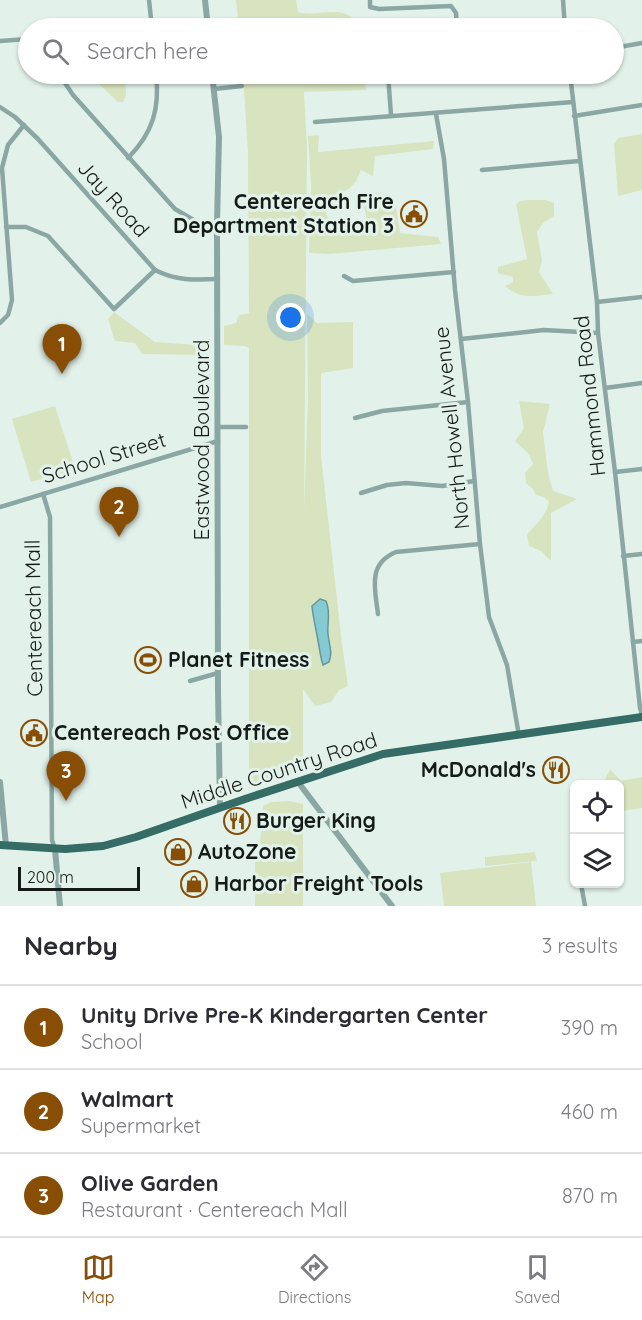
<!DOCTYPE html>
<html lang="en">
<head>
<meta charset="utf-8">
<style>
  :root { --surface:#fff; --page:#f7f7f7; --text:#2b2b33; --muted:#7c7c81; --line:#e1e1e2; --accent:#884e05 }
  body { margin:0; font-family:Quicksand,sans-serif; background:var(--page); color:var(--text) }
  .controls { position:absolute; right:18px; bottom:18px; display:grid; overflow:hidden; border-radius:9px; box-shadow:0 2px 4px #0004 }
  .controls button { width:54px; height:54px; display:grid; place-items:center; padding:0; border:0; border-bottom:2px solid var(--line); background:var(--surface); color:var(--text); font:30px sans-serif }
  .scale { position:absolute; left:18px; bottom:15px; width:122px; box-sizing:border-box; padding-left:6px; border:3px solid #151b18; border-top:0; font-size:16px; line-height:21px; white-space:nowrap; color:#151b18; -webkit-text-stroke:4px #e2f2ea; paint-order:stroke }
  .you { position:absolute; left:291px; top:318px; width:21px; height:21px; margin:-15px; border:4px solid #fff; border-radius:50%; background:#1a73e8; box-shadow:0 0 0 9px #1a73e833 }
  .badge { display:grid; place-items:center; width:39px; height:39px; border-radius:50%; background:var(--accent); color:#fff; font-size:20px; font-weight:700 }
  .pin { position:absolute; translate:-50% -50px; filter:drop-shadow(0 2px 3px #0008) }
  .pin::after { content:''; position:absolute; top:32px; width:21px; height:18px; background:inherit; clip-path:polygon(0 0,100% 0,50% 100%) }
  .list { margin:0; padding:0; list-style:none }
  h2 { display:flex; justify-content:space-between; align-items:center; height:78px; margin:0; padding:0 24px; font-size:26px }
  h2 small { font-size:20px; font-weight:400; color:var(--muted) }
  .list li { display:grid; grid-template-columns:39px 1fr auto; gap:18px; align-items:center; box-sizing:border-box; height:84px; padding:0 24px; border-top:2px solid var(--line) }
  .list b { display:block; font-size:22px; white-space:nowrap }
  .list p { margin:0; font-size:20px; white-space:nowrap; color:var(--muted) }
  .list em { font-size:20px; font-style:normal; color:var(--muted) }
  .icon { flex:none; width:33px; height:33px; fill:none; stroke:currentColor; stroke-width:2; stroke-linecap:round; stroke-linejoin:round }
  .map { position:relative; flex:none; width:642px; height:906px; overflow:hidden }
  .search { position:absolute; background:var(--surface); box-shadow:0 2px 4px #0004; left:18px; right:18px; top:18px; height:66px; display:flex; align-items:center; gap:15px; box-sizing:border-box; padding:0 21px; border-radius:33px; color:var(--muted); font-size:22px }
  .sheet { height:330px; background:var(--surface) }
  nav { display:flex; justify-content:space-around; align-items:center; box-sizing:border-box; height:84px; border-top:2px solid var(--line); background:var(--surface); font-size:16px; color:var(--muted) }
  nav a { display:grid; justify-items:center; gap:3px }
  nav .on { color:var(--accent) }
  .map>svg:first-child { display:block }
</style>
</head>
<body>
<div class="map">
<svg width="642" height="906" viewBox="0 0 642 906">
  <rect width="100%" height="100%" fill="#e2f2ea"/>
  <g fill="#d7e4bf" fill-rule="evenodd">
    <path d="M236,0h60l2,12c16,5 40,-6 53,5 4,3 6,9 9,11h-121z"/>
    <polygon points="93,74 125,74 126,95 123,102 118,102 98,83"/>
    <path d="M243,74h121l2,16 -62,2 3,56 -3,365 4,-113 -1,-86 10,9 36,-1v46l-32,5v82l21,189 6,42 -9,4 -8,12 -16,4 -12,-17v81l-54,18v-440l-4,-2 -21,-1v-19l12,-3 3,-8 10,-2 -1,-160zM315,602l14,18 -1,14 3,11 -12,9c1,-16 -12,-38 -4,-52z"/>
    <polygon points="642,134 642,190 618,196 614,144 618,138"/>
    <polygon points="319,135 318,152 434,141 433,149 375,156 373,176 361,170 356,181 349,189 334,196 326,213 330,224 351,232 361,229 367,219 364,207 375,193 394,196 400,233 438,237 441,244 329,254 309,253 311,185 308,136"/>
    <path d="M530,200h15l9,3v13l-11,7 -6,9 5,28 -3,12 14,22c-20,2 -32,6 -48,-8l8,-4v-5l-15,-4v-6l29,-8 -11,-55 4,-3z"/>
    <polygon points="114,312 155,342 211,346 205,355 142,354 135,343 115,341 108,319"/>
    <path d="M519,401l31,3 -7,28 5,41 5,18 24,8 -26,14v48l-10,-10 -12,-5 -2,-11c9,-12 19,-18 22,-33l-5,-5 -8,-2 -3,-6 -7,-6 -1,-10 8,-9 -4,-10 -14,-13 9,-13z"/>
    <polygon points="55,406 75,469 31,482 12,419"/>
    <polygon points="610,769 621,781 642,777 642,808 620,811 620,784 603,784"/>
    <polygon points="289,801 303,804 303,906 255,906 255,859 260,843 263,806 272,802"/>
    <polygon points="535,852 537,861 485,866 485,857"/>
    <polygon points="531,862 536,906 444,906 440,873"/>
  </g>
  <path fill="#85cad2" stroke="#63969a" stroke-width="1.5" d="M320,599l6,2c5,11 1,22 2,33 1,11 5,18 1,28l-6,3c-3,-9 -3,-15 -5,-24 -2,-12 -5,-23 -6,-35z"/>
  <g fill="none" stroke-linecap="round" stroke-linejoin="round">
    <g stroke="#8ba7a3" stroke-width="4.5">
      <polyline points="149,0 152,28"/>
      <polyline points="370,0 370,7 379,9 451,6 456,13 457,28"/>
      <polyline points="563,0 565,28"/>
      <polyline points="140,28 151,28"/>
      <polyline points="0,41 28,39"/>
      <polyline points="614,48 642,43"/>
      <polyline points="59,74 73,95 175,209 197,222 217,224"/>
      <polyline points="388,74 391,115"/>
      <polyline points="570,74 597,302 598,333 615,472 640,708 642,715"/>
      <polyline points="214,89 242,86"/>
      <path d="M0,107l15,10 23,22 117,131c21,11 40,10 63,9"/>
      <polyline points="436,114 444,159 455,290 468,402 480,544 489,617 507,665 519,736"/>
      <polyline points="574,116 642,105"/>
      <polyline points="315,122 573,102"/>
      <path d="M128,158c25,-25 32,-50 28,-84"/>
      <polyline points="482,170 579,161"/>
      <polyline points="6,227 26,227 48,236 114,309 155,270"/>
      <polyline points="344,276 353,281 454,272"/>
      <polyline points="597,302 642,297"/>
      <polyline points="0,323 8,315 12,300 2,168 8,145 24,125"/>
      <polyline points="461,339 544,330 598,333"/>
      <polyline points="605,388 642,383"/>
      <polyline points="355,418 382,411 468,402"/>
      <polyline points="219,427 246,427"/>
      <polyline points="615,472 642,469"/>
      <polyline points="361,493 387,485 406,483 442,486 474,481"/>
      <polyline points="43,494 50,517 52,840 55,849"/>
      <polyline points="0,507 218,441"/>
      <polyline points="623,556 642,554"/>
      <path d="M378,614c-3,-25 -11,-50 18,-62l84,-8"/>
      <polyline points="633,642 642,641"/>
      <polyline points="190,681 218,673"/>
      <polyline points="581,884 585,906"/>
    </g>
    <g stroke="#8ba7a3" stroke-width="6">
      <polyline points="205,0 208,28"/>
      <polyline points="212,74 219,137 217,224 218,691 220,807"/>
      <polyline points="0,782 6,846"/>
      <polyline points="298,782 392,906"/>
      <polyline points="55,849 60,906"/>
    </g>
    <polyline stroke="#356c65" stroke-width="8" points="0,845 65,849 103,846 136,837 245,799 383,754 642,717"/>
  </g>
  <defs>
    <symbol id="civic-ring" viewBox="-11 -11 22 22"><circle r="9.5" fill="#e2f2ea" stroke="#884e05" stroke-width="1.5"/><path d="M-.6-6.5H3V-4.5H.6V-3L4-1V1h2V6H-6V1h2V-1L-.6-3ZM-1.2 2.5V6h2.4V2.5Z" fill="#884e05"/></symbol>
    <symbol id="stadium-ring" viewBox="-11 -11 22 22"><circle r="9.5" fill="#e2f2ea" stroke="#884e05" stroke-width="1.5"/><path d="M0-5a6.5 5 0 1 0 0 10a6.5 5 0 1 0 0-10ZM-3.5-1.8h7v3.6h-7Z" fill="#884e05"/></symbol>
    <symbol id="restaurant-ring" viewBox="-11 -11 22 22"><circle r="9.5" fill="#e2f2ea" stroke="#884e05" stroke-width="1.5"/><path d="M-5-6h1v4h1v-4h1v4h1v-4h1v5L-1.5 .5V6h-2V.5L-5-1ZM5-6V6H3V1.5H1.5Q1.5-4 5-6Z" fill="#884e05"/></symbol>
    <symbol id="shop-ring" viewBox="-11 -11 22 22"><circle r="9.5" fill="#e2f2ea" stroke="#884e05" stroke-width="1.5"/><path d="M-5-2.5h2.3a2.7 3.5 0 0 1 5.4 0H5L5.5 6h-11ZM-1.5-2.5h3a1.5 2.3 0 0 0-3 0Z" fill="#884e05"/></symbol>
  </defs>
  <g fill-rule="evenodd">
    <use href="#civic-ring" x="399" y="199" width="30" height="30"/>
    <use href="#stadium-ring" x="133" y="645" width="30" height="30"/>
    <use href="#civic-ring" x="19" y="718" width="30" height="30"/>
    <use href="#restaurant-ring" x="541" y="755" width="30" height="30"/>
    <use href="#restaurant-ring" x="222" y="806" width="30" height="30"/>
    <use href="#shop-ring" x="163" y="837" width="30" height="30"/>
    <use href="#shop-ring" x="179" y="869" width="30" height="30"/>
  </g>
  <g text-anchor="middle" stroke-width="6" stroke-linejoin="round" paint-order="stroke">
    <g font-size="21" fill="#151b18" stroke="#e2f2ea">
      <text transform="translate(113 199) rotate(48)" y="7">Jay Road</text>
      <text transform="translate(590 396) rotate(-96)" y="7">Hammond Road</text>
      <text transform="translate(452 428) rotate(-96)" y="7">North Howell Avenue</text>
      <text transform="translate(202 440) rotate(-90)" y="7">Eastwood Boulevard</text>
      <text transform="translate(104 458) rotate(-17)" y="7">School Street</text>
      <text transform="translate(34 618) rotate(-91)" y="7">Centereach Mall</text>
      <text transform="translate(279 771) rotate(-18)" y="7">Middle Country Road</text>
    </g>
    <g font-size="21" font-weight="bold" fill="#151b18" stroke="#e2f2ea" text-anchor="start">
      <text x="394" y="209" text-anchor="end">Centereach Fire<tspan x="394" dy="24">Department Station 3</tspan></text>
      <text x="168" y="667">Planet Fitness</text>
      <text x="54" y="740">Centereach Post Office</text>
      <text x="536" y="777" text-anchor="end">McDonald's</text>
      <text x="256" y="828">Burger King</text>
      <text x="198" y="859">AutoZone</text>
      <text x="214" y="891">Harbor Freight Tools</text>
    </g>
  </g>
</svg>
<div class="controls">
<button><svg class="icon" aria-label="locate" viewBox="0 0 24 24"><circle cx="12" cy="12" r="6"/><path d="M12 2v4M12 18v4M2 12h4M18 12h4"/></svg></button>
<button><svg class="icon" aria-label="layers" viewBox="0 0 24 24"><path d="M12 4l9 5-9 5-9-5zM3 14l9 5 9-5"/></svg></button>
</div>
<div class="scale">200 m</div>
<div class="you"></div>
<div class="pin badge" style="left:62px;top:374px">1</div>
<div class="pin badge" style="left:119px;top:537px">2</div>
<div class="pin badge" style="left:66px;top:801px">3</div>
<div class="search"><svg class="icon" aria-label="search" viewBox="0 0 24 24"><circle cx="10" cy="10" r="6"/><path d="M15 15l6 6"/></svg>Search here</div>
</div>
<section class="sheet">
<h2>Nearby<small>3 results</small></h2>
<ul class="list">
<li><span class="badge">1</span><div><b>Unity Drive Pre-K Kindergarten Center</b><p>School</p></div><em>390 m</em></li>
<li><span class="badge">2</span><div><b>Walmart</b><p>Supermarket</p></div><em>460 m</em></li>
<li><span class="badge">3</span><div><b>Olive Garden</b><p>Restaurant · Centereach Mall</p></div><em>870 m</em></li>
</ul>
</section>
<nav>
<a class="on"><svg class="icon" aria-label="map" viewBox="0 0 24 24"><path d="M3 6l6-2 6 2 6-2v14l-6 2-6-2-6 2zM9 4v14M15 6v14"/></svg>Map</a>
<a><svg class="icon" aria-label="directions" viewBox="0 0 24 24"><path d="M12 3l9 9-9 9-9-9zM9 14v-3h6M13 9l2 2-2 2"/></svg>Directions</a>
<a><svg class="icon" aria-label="saved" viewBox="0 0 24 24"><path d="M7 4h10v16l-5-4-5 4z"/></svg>Saved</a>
</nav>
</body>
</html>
